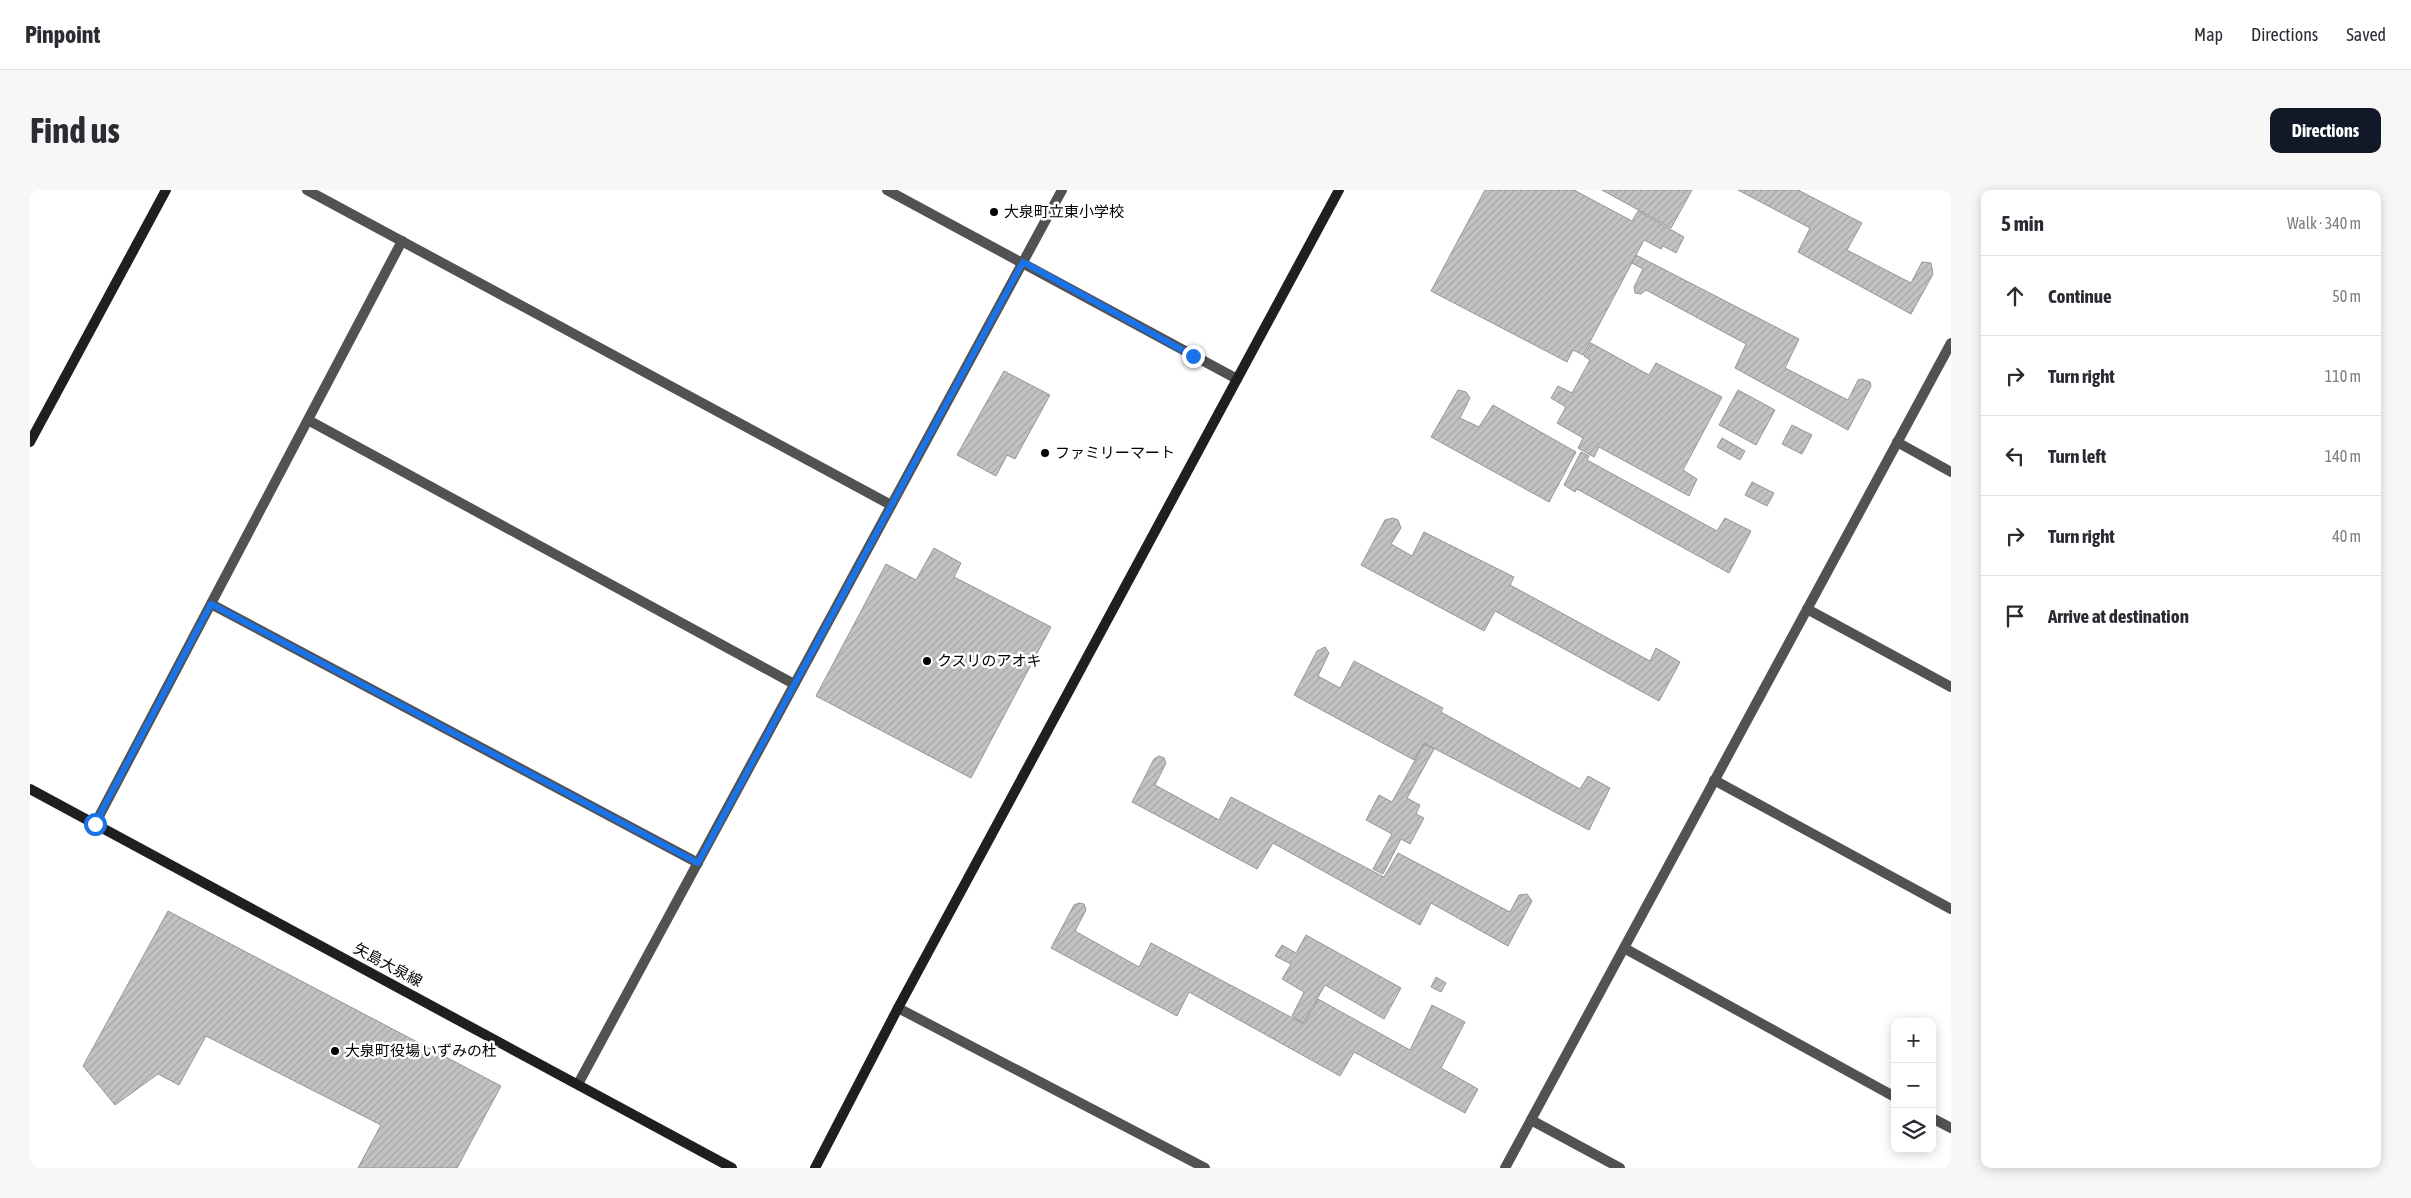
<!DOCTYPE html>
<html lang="en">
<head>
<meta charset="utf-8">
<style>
  :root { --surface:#fff; --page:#f7f7f7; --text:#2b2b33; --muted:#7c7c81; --line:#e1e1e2; --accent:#111827 }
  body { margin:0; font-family:"Asap Condensed","Noto Sans JP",sans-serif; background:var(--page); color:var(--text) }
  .controls { position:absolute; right:15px; bottom:15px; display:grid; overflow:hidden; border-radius:10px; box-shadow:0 2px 12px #0003 }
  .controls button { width:45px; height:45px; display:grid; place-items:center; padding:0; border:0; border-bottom:1px solid var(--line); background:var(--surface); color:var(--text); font:25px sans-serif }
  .stop { position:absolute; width:15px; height:15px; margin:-11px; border:4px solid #1a73e8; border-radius:50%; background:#fff }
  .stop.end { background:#1a73e8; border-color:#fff; box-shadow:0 1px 5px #0008 }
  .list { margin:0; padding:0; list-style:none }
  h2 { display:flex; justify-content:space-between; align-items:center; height:65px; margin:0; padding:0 20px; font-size:21px }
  h2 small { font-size:16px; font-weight:400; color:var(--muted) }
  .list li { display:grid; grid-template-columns:32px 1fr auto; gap:15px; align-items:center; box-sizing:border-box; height:80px; padding:0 20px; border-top:1px solid var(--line) }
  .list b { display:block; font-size:19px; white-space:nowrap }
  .list em { font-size:16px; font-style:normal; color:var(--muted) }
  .icon { flex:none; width:28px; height:28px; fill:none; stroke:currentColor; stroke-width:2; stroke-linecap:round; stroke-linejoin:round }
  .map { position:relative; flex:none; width:1921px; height:978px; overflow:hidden; border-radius:10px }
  header { display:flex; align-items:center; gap:30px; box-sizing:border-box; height:70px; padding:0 25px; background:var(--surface); border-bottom:1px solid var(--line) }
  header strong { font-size:24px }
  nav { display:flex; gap:28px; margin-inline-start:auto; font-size:18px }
  .intro { display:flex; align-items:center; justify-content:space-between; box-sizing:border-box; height:120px; padding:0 30px }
  h1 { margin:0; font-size:35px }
  .button { padding:12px 22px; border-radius:10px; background:var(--accent); color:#fff; font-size:18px; font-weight:700 }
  main { display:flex; gap:30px; padding:0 30px }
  aside { flex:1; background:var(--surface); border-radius:10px; box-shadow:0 2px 12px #0003 }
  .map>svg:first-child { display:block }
</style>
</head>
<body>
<header>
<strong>Pinpoint</strong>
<nav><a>Map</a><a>Directions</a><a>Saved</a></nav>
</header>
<div class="intro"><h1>Find us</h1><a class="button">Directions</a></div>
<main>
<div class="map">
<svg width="1921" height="978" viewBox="0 0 1921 978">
  <defs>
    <pattern id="building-hatch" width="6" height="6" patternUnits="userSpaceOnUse" patternTransform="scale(1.25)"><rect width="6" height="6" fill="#c2c2c2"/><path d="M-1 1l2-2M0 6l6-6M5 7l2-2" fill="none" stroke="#a5a5a5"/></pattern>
  </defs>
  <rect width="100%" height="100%" fill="#fff"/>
  <g fill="url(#building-hatch)" stroke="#969696">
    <polygon points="1455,0 1544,0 1602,31 1608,21 1654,47 1646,63 1633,56 1631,59 1614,50 1553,165 1543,160 1537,172 1401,101"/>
    <polygon points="1572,0 1662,0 1641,38"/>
    <polygon points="1708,0 1768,0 1832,33 1817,60 1881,93 1892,72 1901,73 1903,84 1881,124 1768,62 1780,38"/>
    <polygon points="1606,65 1769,149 1755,178 1818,210 1828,190 1832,189 1840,192 1841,196 1818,240 1705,178 1716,154 1616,100 1611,104 1605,103 1604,97 1613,79 1602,73"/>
    <polygon points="1561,153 1619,185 1626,173 1692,207 1653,280 1667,289 1659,306 1569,257 1564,267 1548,258 1553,248 1527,233 1536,217 1521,208 1528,196 1542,203 1560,170 1554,166"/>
    <polygon points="974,181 1020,205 985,269 977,265 966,286 927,265"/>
    <polygon points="1428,200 1436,202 1440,208 1430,228 1449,237 1463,215 1546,262 1519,312 1401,247"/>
    <polygon points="1708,200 1745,220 1726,255 1689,235"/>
    <polygon points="1762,235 1782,245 1772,264 1752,254"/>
    <polygon points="1692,248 1715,261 1710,270 1687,257"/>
    <polygon points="1551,262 1559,266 1557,270 1687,341 1695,328 1721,341 1699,383 1547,299 1545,302 1534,295"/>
    <polygon points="1722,292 1744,303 1737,316 1715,305"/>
    <polygon points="1363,328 1368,330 1371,338 1361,354 1382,366 1394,342 1484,387 1480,395 1620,471 1626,458 1650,472 1629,511 1465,421 1454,441 1331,375 1355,330"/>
    <polygon points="904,358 931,373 924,387 1021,437 941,588 786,506 856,374 886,390"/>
    <polygon points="1295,457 1299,463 1288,486 1310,498 1324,471 1413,518 1411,522 1550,599 1558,586 1580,598 1559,640 1394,553 1384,570 1264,505 1287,461"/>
    <polygon points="1394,554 1404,559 1377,608 1390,615 1386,624 1394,628 1380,654 1371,649 1353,684 1343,679 1362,644 1336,630 1349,605 1362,612"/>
    <polygon points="1129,566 1134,568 1136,573 1125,595 1189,630 1201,607 1354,687 1368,663 1480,722 1489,705 1497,704 1502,711 1478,756 1401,713 1390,735 1243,653 1227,679 1102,612 1124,569"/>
    <polygon points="1049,713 1054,714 1056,720 1045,741 1109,777 1121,753 1274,834 1288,809 1380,860 1402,815 1435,832 1411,878 1448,899 1435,923 1324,862 1310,886 1159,802 1147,826 1021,758 1044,715"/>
    <polygon points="138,721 471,896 427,978 328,978 351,935 176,846 149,895 128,884 85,915 53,876"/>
    <polygon points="1276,745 1371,798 1354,829 1295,795 1273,833 1262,826 1274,802 1252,789 1261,774 1245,766 1252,755 1266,763"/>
    <polygon points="1406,787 1416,793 1411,802 1401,797"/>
  </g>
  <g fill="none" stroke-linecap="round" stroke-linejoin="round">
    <g stroke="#525252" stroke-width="10">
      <polyline points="277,0 861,315"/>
      <polyline points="857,0 1207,189"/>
      <polyline points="278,230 764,494"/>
      <polyline points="1867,252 1921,282"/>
      <polyline points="181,414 668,673"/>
      <polyline points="1777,419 1921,497"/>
      <polyline points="1684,590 1921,719"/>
      <polyline points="65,634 372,51"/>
      <polyline points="1594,758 1865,907"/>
      <polyline points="868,818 1175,978"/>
      <polyline points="548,894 1032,0"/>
      <polyline points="1902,928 1921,938"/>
      <polyline points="1501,930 1590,978"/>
      <polyline points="1475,978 1921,153"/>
    </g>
    <g stroke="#1f1f1f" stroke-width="10">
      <polyline points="0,252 136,0"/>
      <polyline points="0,599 702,978"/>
      <polyline points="785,978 868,818 1309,0"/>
    </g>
  </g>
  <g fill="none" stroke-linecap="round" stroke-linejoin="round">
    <polyline stroke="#1a73e8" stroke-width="6" points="65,634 181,414 668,673 993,72 1163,166"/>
  </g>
  <g fill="#000" stroke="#fff" stroke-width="2">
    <circle cx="964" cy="22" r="5"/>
    <circle cx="1015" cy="263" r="5"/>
    <circle cx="897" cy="471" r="5"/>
    <circle cx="305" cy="861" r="5"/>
  </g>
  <g text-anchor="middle" stroke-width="5" stroke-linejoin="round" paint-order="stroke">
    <g font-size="15" fill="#000" stroke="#fff" text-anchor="start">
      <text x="974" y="27">大泉町立東小学校</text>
      <text x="1025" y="268">ファミリーマート</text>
      <text x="907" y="476">クスリのアオキ</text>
      <text x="315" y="866">大泉町役場 いずみの杜</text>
    </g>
    <g font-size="15" fill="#000" stroke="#fff">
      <text transform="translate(358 775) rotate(28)" y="5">矢島大泉線</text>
    </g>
  </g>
</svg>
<div class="controls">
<button>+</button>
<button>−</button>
<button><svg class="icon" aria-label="layers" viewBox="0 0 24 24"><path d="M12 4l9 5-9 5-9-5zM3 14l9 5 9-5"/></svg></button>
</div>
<div class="stop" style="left:65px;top:634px"></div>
<div class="stop end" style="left:1163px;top:166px"></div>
</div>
<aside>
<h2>5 min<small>Walk · 340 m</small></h2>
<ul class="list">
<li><svg class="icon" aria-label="ahead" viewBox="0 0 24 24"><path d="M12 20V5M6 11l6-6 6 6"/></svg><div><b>Continue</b></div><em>50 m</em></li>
<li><svg class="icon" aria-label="right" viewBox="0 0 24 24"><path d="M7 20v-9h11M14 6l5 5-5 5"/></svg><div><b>Turn right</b></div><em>110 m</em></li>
<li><svg class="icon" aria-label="left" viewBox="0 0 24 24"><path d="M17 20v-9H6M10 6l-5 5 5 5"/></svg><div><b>Turn left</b></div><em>140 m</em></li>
<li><svg class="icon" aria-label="right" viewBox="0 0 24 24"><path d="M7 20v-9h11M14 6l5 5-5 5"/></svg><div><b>Turn right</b></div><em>40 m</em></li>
<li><svg class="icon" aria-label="arrive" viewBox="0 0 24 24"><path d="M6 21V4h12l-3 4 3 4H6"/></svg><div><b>Arrive at destination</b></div></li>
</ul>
</aside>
</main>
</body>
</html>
